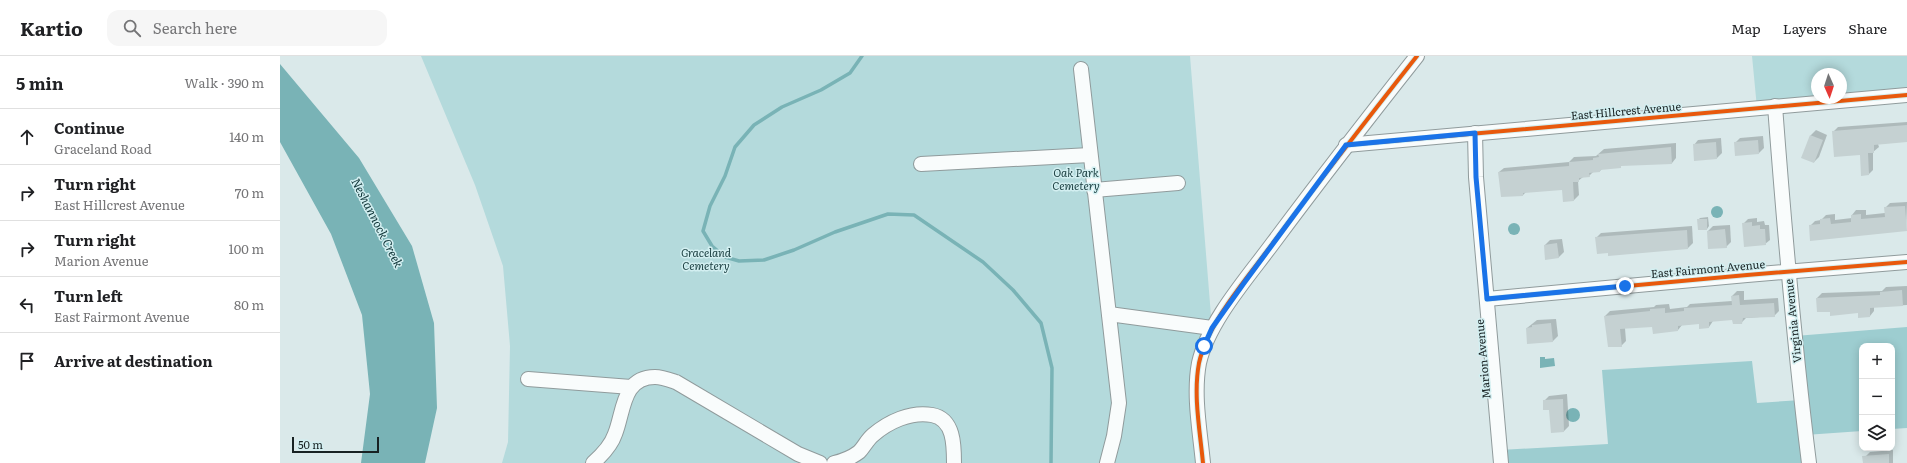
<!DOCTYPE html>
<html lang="en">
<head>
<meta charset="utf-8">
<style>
  :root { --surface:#fff; --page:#f6f6f6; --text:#202124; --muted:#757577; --line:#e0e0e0 }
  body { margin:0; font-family:Literata,serif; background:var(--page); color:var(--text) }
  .controls { position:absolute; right:12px; bottom:12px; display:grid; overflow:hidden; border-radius:8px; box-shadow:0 2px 10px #0003 }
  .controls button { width:36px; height:36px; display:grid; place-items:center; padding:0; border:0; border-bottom:1px solid var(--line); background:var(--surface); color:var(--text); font:20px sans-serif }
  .compass { position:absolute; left:1531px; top:12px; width:36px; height:36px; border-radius:50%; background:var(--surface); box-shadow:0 2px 10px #0003; rotate:177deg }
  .scale { position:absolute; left:12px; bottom:10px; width:87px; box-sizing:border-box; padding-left:4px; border:2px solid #182223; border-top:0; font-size:11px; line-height:14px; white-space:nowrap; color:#182223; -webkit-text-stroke:3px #d3eff1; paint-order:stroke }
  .stop { position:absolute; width:12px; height:12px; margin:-9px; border:3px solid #1a73e8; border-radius:50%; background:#fff }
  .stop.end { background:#1a73e8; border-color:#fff; box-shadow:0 1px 4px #0008 }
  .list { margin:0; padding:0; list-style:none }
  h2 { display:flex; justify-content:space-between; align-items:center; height:52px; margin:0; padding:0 16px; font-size:17px }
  h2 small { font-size:13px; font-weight:400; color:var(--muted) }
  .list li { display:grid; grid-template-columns:26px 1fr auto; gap:12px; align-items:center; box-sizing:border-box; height:56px; padding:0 16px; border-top:1px solid var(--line) }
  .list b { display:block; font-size:15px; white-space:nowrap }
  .list p { margin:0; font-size:13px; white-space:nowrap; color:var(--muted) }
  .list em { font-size:13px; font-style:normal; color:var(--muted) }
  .icon { flex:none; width:22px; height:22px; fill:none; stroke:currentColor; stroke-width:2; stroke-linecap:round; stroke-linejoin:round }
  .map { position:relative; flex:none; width:1627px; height:407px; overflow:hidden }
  header { display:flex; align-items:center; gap:24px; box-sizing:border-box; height:56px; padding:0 20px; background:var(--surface); border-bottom:1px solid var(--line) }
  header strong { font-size:19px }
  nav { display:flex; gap:22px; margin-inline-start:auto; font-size:14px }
  .search { width:280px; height:36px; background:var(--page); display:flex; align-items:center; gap:10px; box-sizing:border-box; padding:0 14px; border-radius:12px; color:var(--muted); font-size:15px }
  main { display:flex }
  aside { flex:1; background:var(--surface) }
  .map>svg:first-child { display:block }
</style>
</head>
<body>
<header>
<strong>Kartio</strong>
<div class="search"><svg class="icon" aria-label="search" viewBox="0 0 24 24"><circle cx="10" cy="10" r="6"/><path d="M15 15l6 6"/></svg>Search here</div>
<nav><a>Map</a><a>Layers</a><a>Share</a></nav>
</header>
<main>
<aside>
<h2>5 min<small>Walk · 390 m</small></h2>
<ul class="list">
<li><svg class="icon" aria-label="ahead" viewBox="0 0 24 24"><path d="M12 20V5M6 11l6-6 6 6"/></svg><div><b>Continue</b><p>Graceland Road</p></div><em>140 m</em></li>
<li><svg class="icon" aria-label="right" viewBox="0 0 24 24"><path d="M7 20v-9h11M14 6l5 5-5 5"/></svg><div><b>Turn right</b><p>East Hillcrest Avenue</p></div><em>70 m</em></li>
<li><svg class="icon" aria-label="right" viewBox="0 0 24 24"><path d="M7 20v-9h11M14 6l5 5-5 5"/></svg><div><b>Turn right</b><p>Marion Avenue</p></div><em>100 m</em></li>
<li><svg class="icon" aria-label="left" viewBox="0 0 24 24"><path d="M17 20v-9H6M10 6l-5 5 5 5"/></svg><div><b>Turn left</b><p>East Fairmont Avenue</p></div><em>80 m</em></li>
<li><svg class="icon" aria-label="arrive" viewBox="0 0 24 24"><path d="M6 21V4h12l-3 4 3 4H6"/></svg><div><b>Arrive at destination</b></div></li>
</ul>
</aside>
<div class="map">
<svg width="1627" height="407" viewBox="0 0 1627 407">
  <rect width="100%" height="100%" fill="#dae9ea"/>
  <g fill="#b4dadc" fill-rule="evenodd">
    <polygon points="141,0 910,0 932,272 919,308 923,407 222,407 228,386 230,290 223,210 195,129"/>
    <path d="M1472,0h155v39l-150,13zM1537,18h24v24h-24z"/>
  </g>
  <polygon fill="#9dcdd0" points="1627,271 1627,372 1612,373 1612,290 1582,290 1582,375 1525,379 1529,407 1221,407 1220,394 1328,388 1322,314 1472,305 1477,347 1521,344 1515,280"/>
  <g fill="#79b3b6">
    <polygon points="0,8 79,102 132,190 154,267 157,352 145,407 81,407 90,338 82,259 51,178 0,86"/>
    <circle cx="1437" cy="156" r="6"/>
    <circle cx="1234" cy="173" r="6"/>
    <polygon points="1260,301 1265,301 1265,303 1274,302 1275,310 1260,312"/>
    <circle cx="1293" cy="359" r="7"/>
  </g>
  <g fill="#0003">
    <polygon points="1627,66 1627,85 1598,88 1599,91 1593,96 1593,114 1589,118 1580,98 1553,76 1558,71"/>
    <polygon points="1536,74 1547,79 1539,101 1534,106 1523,101 1531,79"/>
    <polygon points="1483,80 1484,92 1479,97 1455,87 1460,82"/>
    <polygon points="1441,82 1442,97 1437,102 1414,89 1418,84"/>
    <polygon points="1396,87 1396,102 1392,107 1342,109 1340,111 1322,113 1320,115 1314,115 1309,120 1303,121 1298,125 1299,139 1294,144 1284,144 1283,133 1246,136 1243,139 1219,116 1224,112 1289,106 1294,101 1316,100 1324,93"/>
    <polygon points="1627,146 1626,174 1530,170 1535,165 1541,164 1546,159 1555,158 1555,164 1572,162 1572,159 1576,154 1586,154 1586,159 1605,157 1605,152 1610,147"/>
    <polygon points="1428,161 1429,170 1427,173 1418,164 1420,162"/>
    <polygon points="1477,162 1477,166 1484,165 1485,169 1489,169 1490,184 1485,188 1463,168 1468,163"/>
    <polygon points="1450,169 1451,186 1446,191 1428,175 1433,170"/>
    <polygon points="1412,170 1413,187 1408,192 1316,182 1321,177"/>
    <polygon points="1282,183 1284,196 1279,201 1266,203 1265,189 1270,184"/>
    <polygon points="1627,230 1627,249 1594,251 1594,255 1590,260 1579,256 1551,255 1537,242 1542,237 1602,235 1606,231"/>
    <polygon points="1457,235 1464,235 1464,244 1498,242 1499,255 1494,260 1466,262 1461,267 1453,263 1433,265 1429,271 1420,267 1402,269 1398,274 1373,270 1345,272 1346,285 1341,290 1325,260 1330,255 1374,251 1376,249 1389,248 1390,253 1407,251 1410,248 1452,245 1452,240"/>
    <polygon points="1276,263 1278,280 1273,285 1247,272 1257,264"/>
    <polygon points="1287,338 1289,370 1284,375 1272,376 1270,353 1264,345 1269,340"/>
    <polygon points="1613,394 1613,407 1586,407 1586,400 1590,396"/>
  </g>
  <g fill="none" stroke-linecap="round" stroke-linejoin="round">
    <polyline stroke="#79b3b6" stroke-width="3.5" points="582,0 570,17 541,34 502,51 474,69 455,91 445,120 430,150 423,175 432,190 445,201 459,205 484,204 514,194 555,176 608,158 634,159 703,206 733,234 761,267 772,312 771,407"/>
  </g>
  <g fill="#c5d1d2">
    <polygon points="1627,69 1627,86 1594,89 1594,97 1588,97 1589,119 1581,120 1580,99 1554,101 1552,75"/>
    <polygon points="1530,79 1543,84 1534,107 1521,102"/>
    <polygon points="1478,84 1479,98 1455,100 1454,86"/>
    <polygon points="1436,86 1437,103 1414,105 1413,88"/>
    <polygon points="1391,91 1392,108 1341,110 1341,112 1320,114 1320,116 1309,117 1310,121 1299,122 1299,126 1293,126 1294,145 1283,146 1282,134 1243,137 1243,140 1221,141 1218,116 1289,110 1289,106 1313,104 1313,102 1319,101 1318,98"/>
    <polygon points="1625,150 1627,175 1530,185 1529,169 1540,168 1540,163 1550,162 1551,168 1571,166 1571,159 1581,158 1581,163 1605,161 1604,151"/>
    <polygon points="1417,163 1427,163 1427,174 1418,174"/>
    <polygon points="1472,166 1472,170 1480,169 1480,173 1485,173 1486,189 1464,191 1462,167"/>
    <polygon points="1445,173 1447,192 1428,193 1427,175"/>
    <polygon points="1407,174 1408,193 1328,200 1328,197 1317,198 1315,181"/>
    <polygon points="1277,187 1279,202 1265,204 1264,189"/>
    <polygon points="1622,234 1623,250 1590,252 1590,261 1578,262 1578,257 1550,260 1550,256 1537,256 1536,242 1600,239 1600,236"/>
    <polygon points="1459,239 1460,249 1494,247 1495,261 1463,262 1462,268 1453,268 1452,264 1429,266 1429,272 1419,273 1419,268 1398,270 1398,275 1373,278 1372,271 1340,273 1342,291 1328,291 1324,260 1370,255 1370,253 1385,252 1385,257 1404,255 1404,252 1452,249 1451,240"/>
    <polygon points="1271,267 1273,286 1247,288 1246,272 1252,271 1252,269"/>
    <polygon points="1283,343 1284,376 1271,377 1269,354 1263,354 1263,344"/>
    <polygon points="1609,398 1609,407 1583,407 1582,400"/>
  </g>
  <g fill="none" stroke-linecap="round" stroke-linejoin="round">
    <defs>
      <g id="minor">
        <polyline points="801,13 839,347 834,380 827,407"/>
        <path d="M1495,50c9,119 19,238 34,357"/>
        <polyline points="1195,77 1196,121 1221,407"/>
        <polyline points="1066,89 1627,39"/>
        <polyline points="641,108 810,99"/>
        <polyline points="814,134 898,127"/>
        <polyline points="1207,243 1467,219 1627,206"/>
        <polyline points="829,258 932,272"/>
        <polyline points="248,323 351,331"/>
        <path d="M313,407c9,-8 18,-17 22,-29 9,-22 7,-57 40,-57 7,0 15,3 21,5l122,72 22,9"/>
        <path d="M554,407c9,-2 17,-5 25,-11 5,-5 8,-12 14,-17 15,-13 38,-24 59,-20 22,4 22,30 22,48"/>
        <path d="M923,407c-3,-32 -10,-68 -4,-100 9,-41 49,-86 74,-120 47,-63 95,-125 144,-187"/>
      </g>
    </defs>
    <use href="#minor" stroke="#909b9c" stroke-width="16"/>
    <use href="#minor" stroke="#f9fcfc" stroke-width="14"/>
    <defs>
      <g id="cycleway">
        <polyline points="1066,89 1627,39"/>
        <polyline points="1207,243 1467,219 1627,206"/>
        <path d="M923,407c-3,-32 -10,-68 -4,-100 9,-41 49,-86 74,-120 47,-63 95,-125 144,-187"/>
      </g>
    </defs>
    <use href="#cycleway" stroke="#d3eff1" stroke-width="6"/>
    <use href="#cycleway" stroke="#e8590c" stroke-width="4"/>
  </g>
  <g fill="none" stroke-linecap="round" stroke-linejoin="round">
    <polyline stroke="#1a73e8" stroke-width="5" points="924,290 932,272 964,227 1066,89 1195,77 1196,121 1207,243 1345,230"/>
  </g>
  <g text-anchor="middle" stroke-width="3" stroke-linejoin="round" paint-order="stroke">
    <g font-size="11" fill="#182223" stroke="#d3eff1">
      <text transform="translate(1346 55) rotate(-5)" y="4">East Hillcrest Avenue</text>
      <text transform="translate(1428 213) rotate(-5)" y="4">East Fairmont Avenue</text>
      <text transform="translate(1513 265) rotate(-96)" y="4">Virginia Avenue</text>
      <text transform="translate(1203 303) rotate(-95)" y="4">Marion Avenue</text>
    </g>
    <g font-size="11" font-style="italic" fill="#1d4143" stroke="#d3eff1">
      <text x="796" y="121">Oak Park<tspan x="796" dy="13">Cemetery</tspan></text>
      <text x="426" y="201">Graceland<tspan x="426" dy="13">Cemetery</tspan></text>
    </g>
    <g font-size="12" font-style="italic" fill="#113639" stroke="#d3eff1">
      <text transform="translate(97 167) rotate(63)" y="4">Neshannock Creek</text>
    </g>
  </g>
</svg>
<div class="controls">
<button>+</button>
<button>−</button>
<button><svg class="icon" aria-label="layers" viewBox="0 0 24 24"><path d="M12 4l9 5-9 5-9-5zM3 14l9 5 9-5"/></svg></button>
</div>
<svg class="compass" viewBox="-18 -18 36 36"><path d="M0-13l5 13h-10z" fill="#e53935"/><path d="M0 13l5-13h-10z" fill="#757577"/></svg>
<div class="scale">50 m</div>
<div class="stop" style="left:924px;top:290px"></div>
<div class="stop end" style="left:1345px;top:230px"></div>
</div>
</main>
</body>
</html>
